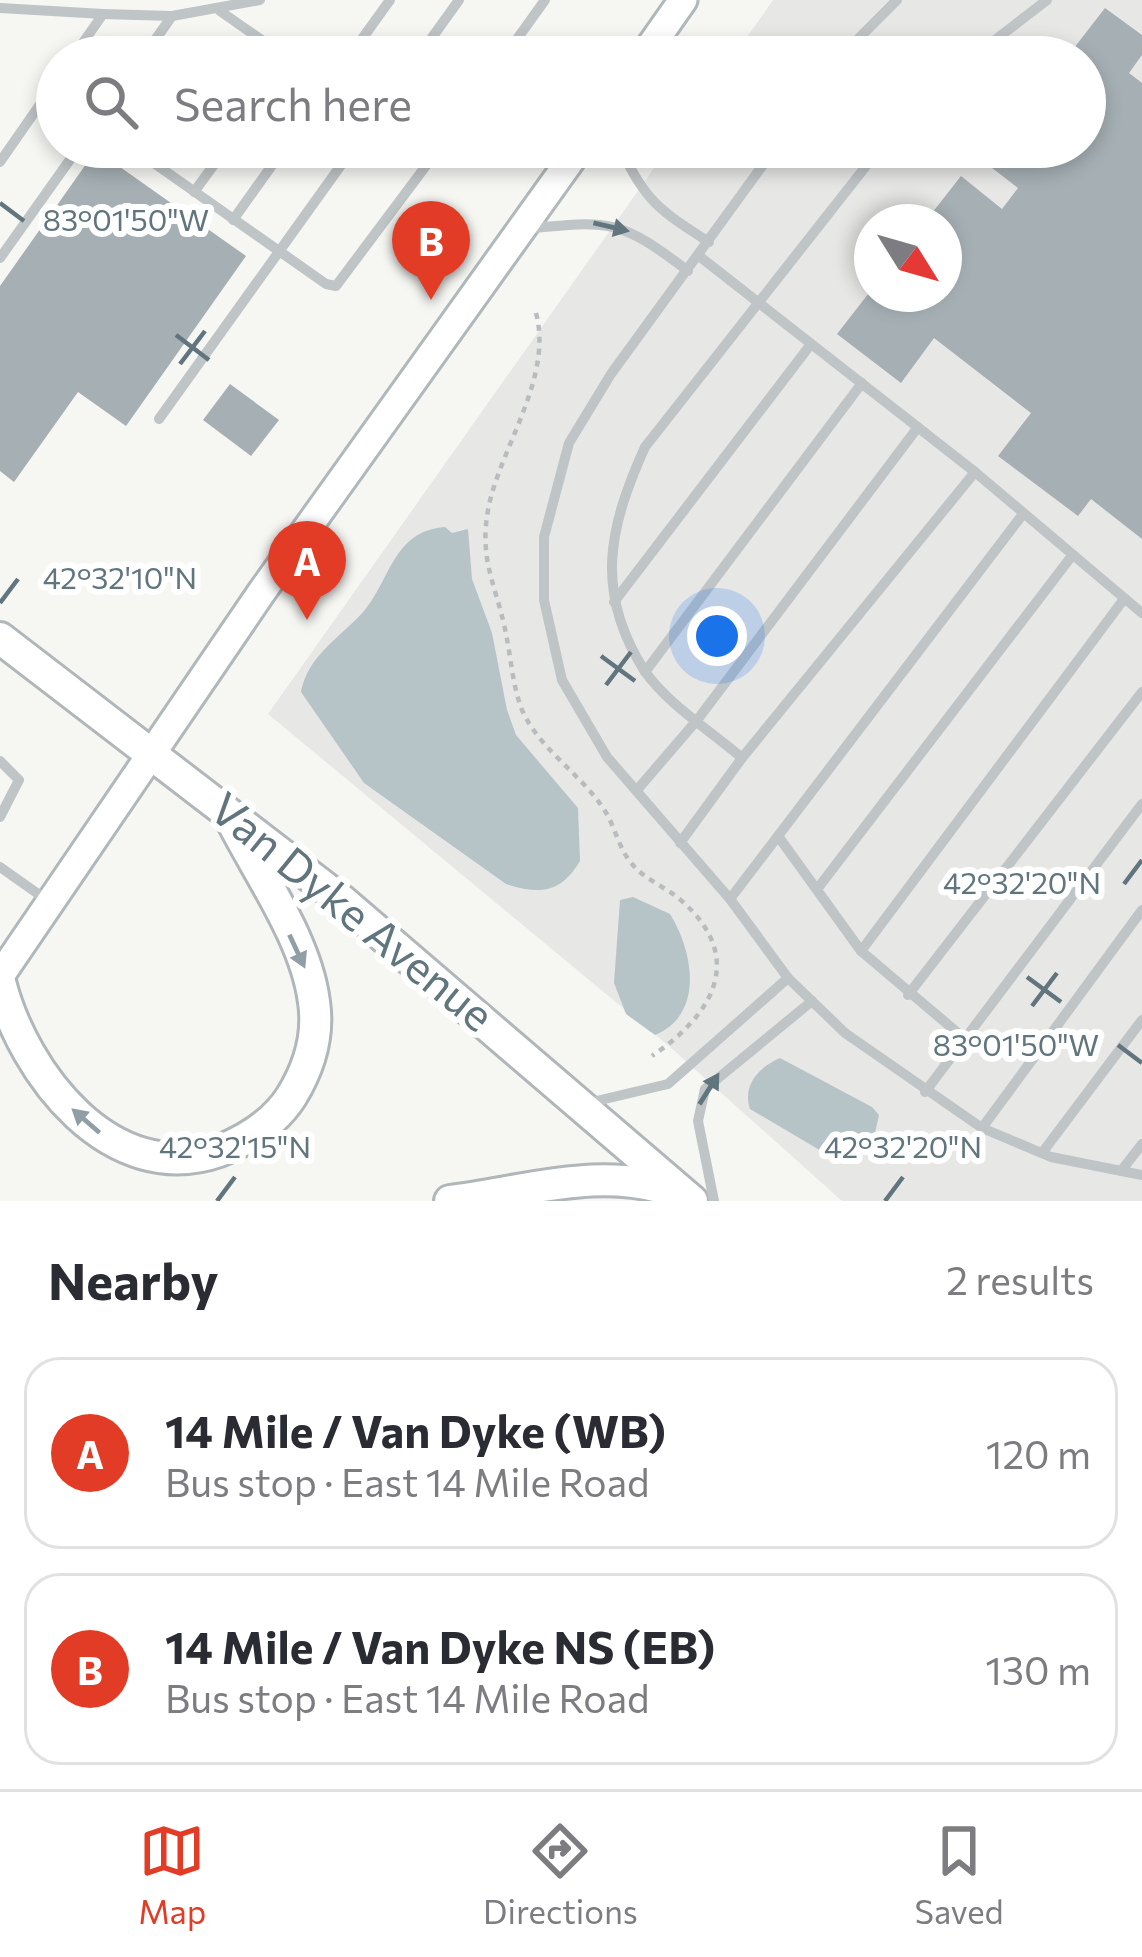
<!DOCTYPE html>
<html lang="en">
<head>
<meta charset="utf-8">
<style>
  :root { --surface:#fff; --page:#f7f7f7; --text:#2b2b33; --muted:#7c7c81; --line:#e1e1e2; --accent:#e33c26 }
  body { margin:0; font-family:Commissioner,sans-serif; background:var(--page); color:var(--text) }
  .compass { position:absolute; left:854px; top:204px; width:108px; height:108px; border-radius:50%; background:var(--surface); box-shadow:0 6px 18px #0003; rotate:127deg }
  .you { position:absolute; left:717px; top:636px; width:42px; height:42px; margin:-30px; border:9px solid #fff; border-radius:50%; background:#1a73e8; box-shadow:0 0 0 18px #1a73e833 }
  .badge { display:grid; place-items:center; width:78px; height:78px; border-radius:50%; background:var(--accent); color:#fff; font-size:39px; font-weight:700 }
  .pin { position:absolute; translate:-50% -99px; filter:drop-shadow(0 3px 6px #0008) }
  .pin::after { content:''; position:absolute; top:63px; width:42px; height:36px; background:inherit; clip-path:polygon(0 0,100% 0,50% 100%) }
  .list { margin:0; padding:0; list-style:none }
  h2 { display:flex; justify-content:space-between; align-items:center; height:156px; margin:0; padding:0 48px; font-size:51px }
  h2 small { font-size:39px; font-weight:400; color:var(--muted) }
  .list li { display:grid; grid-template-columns:78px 1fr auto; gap:36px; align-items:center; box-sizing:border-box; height:192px; margin:0 24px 24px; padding:0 24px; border:3px solid var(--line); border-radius:36px }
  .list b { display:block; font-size:45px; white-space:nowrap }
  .list p { margin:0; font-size:39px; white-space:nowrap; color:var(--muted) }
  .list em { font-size:39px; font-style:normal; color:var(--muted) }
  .icon { flex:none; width:66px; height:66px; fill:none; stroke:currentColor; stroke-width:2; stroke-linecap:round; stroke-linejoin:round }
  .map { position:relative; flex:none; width:1142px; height:1201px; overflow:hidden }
  .search { position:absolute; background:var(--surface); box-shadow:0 6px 18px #0003; left:36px; right:36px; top:36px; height:132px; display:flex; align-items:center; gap:30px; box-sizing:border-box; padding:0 42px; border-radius:66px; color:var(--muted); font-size:45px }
  .sheet { height:588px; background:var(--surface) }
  nav { display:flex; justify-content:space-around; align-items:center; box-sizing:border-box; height:168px; border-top:3px solid var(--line); background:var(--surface); font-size:33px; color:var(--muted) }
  nav a { display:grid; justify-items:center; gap:6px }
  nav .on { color:var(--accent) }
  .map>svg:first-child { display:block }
</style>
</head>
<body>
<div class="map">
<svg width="1142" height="1201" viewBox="0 0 1142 1201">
  <rect width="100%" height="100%" fill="#f6f6f3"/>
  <path fill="#e7e7e6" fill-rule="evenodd" d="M773,0h369v1201h-300l-172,-154 -402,-333 401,-567h416v-90h-352zM872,222h72v72h-72z"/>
  <g fill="#b6c4c7">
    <path d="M445,527l7,6 16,-4 4,50 20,54 15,77 9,25 62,73 2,53c-19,32 -40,34 -74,23l-142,-101 -63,-91c7,-37 39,-54 63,-81 27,-32 29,-80 81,-84z"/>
    <path d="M633,897l37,17c23,37 35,100 -15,121l-29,-21 -12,-31 6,-83z"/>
    <path d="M780,1058l92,49 7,8 -4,18 -36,22h-11l-78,-46c-8,-24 9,-42 30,-51z"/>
  </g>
  <g fill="#a6b0b4">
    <polygon points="1105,8 1142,35 1142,55 1129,73 1142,83 1142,539 1091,499 1078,516 998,456 1031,413 934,338 901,383 837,334 872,289 872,294 944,294 944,222 925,222 961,176 1002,209 1018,188 987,164 999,147 1085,147 1085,57 1067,57"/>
    <polygon points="96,150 246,256 126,426 78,392 14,482 0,471 0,286"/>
    <polygon points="230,384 279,420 251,456 203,420"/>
  </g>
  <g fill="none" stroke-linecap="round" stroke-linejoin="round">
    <defs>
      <g id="secondary">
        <polyline points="643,57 683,0"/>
        <polyline points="0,976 261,593 580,147"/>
      </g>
      <g id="primary">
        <polyline points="0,638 341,900 692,1201"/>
        <path d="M0,982c23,91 111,207 219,169 28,-11 55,-28 72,-54 18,-29 28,-61 23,-95 -8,-63 -55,-127 -83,-183"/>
        <path d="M450,1201c74,-9 155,-37 227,-8"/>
      </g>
    </defs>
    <use href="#secondary" stroke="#b1b8bb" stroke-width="33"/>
    <use href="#primary" stroke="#b0b6b9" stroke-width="36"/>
    <path stroke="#b9bcbe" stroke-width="4.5" stroke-dasharray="6 6" stroke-linecap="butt" d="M536,313c17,64 -34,132 -47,192 -11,53 6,77 16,124 6,27 7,55 17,81 18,40 57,62 81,98 12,17 15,40 29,56 14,17 35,23 51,38 64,58 28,114 -31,154"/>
    <g stroke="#bfc4c7" stroke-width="10">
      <polyline points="0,8 103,14 73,57"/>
      <polyline points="220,11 286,57"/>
      <polyline points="103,14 172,16 143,57"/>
      <polyline points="172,16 260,0"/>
      <polyline points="349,57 390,0"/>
      <polyline points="418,57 459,0"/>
      <polyline points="504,57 545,0"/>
      <polyline points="840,57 897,0"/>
      <polyline points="973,57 1047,0"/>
      <polyline points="131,147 326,284 336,286 440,147"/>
      <path d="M620,147c24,53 40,64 89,95"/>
      <polyline points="776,147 611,374 569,443 544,537 544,600 562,680 607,757 730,899 788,978 845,1033 982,1128 1051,1157 1142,1175"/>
      <polyline points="0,162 57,80"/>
      <polyline points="194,192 227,147"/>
      <polyline points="233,220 285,147"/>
      <path d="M525,229c85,-9 95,-10 163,42"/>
      <polyline points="699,256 975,472 1142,613"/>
      <polyline points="0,258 79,147"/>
      <polyline points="159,419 354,147"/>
      <polyline points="614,602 811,344"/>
      <polyline points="645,672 862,383"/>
      <path d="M742,758c-30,-26 -76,-55 -98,-88 -50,-79 -35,-143 1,-223l236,-300"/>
      <polyline points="0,761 19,780 0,817"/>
      <polyline points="637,790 698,719 918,427"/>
      <polyline points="778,836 861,951 965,1039"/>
      <polyline points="680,843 742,758 975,472"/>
      <polyline points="0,867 51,903"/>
      <polyline points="818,888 1071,557"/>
      <polyline points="730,899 1023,514"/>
      <polyline points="861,951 1124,599"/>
      <polyline points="908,995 1142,692"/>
      <polyline points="925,1092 1142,804"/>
      <polyline points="588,1103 668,1084 788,978"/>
      <polyline points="982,1128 1142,910"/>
      <polyline points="1042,1153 1142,1020"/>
      <polyline points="1121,1171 1142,1144"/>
      <polyline points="714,1201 698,1121 705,1089 812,1001"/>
    </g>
    <use href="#secondary" stroke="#fff" stroke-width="27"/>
    <use href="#primary" stroke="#fff" stroke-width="30"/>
  </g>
  <defs><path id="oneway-solid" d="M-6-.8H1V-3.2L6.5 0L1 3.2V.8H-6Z" transform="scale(3)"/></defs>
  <g fill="#61757e">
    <use href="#oneway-solid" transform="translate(611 227) rotate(13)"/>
    <use href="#oneway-solid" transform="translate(709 1089) rotate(-58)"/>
  </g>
  <g fill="#909ea5">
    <use href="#oneway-solid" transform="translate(297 951) rotate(65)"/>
    <use href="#oneway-solid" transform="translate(86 1121) rotate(-139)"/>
  </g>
  <path fill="none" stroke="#61757e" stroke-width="4.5" d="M0,203l24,18M176,335l33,25M180,364l25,-33M0,603l18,-24M601,656l34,25M606,685l25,-33M1124,884l18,-24M1027,977l34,25M1032,1006l25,-33M1118,1045l24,18M217,1201l18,-24M885,1201l18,-24"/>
  <g text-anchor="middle" stroke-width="12" stroke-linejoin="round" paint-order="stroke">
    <g font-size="45" fill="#61757e" stroke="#fff">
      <text transform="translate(352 912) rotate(39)" y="16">Van Dyke Avenue</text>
    </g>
  </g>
  <g font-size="30" text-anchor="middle" fill="#61757e" stroke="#fff" stroke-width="12" stroke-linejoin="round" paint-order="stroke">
    <text x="126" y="231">83°01'50"W</text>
    <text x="120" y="589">42°32'10"N</text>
    <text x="1022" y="894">42°32'20"N</text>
    <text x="1016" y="1056">83°01'50"W</text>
    <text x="235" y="1158">42°32'15"N</text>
    <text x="903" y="1158">42°32'20"N</text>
  </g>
</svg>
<svg class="compass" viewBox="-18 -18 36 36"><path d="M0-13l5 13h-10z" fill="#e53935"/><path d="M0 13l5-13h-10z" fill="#7c7c81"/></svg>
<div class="you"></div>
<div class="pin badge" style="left:307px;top:620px">A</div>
<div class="pin badge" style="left:431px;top:300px">B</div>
<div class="search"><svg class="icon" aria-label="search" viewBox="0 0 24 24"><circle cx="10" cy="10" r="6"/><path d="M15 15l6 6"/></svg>Search here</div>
</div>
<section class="sheet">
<h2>Nearby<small>2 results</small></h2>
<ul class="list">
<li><span class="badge">A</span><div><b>14 Mile / Van Dyke (WB)</b><p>Bus stop · East 14 Mile Road</p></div><em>120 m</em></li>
<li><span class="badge">B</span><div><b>14 Mile / Van Dyke NS (EB)</b><p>Bus stop · East 14 Mile Road</p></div><em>130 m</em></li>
</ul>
</section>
<nav>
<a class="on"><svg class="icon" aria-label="map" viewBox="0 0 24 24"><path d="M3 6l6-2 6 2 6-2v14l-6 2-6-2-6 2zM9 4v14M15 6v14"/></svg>Map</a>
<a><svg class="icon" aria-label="directions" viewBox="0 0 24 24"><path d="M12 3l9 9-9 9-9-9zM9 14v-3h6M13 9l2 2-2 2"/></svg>Directions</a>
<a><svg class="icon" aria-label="saved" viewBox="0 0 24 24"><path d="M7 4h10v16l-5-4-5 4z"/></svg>Saved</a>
</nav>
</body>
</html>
